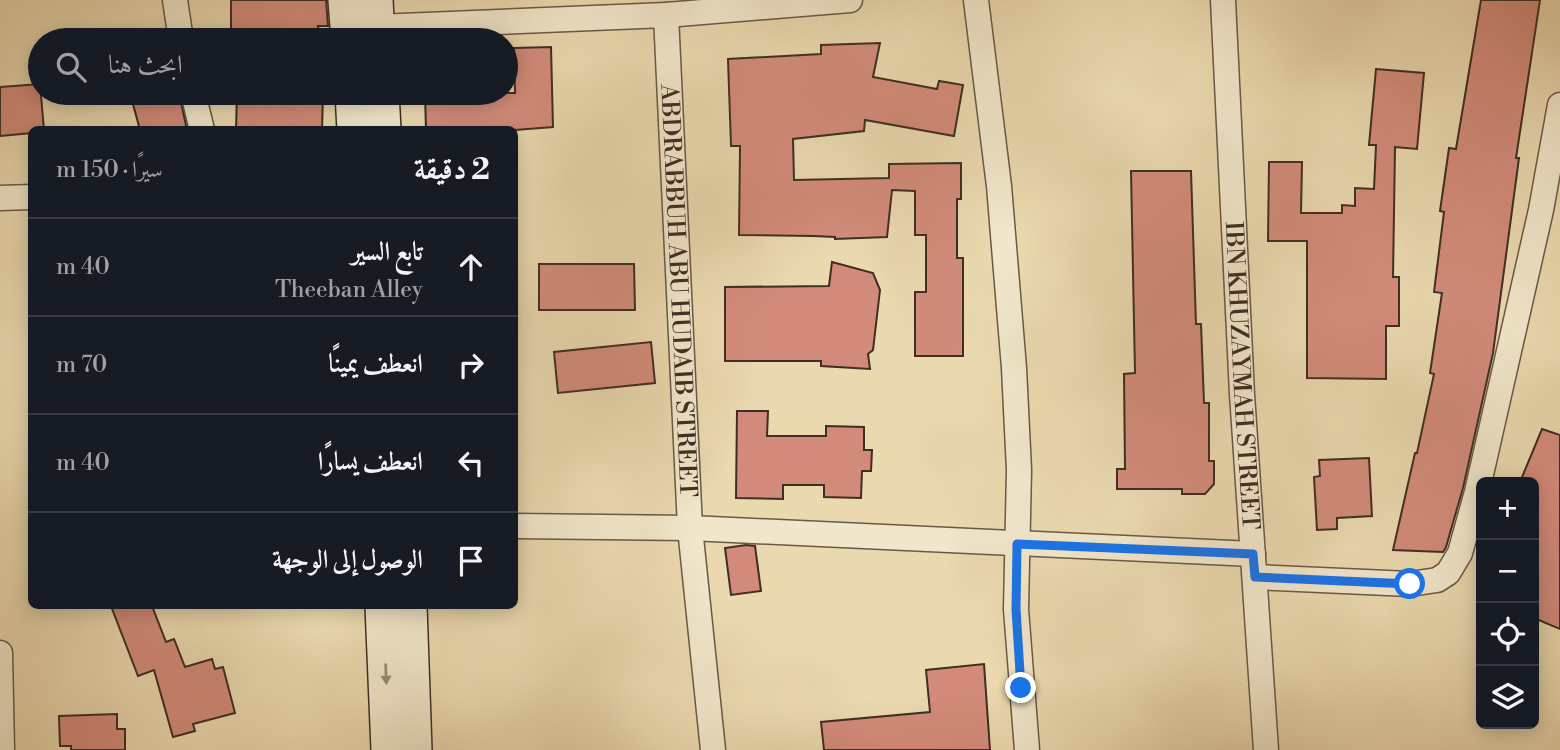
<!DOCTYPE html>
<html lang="ar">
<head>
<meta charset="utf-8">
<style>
  :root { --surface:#171b24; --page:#20242c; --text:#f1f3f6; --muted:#9ea1a6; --line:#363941 }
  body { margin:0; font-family:"Libre Bodoni",Amiri,serif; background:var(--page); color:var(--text); direction:rtl }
  .controls { position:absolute; right:21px; bottom:21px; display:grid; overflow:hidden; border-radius:10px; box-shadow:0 4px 18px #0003 }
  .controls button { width:63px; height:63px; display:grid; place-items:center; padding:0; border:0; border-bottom:2px solid var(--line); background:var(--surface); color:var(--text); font:35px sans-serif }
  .stop { position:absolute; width:21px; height:21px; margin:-16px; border:5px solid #1a73e8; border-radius:50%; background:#fff }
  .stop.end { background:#1a73e8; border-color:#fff; box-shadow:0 2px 7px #0008 }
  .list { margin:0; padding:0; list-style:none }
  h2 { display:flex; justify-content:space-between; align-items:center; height:91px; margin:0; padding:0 28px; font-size:30px }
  h2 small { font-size:23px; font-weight:400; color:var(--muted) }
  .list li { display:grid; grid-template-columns:46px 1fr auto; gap:21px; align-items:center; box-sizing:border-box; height:98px; padding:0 28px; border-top:2px solid var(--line) }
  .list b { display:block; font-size:26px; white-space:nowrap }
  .list p { margin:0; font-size:23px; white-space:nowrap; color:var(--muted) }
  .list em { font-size:23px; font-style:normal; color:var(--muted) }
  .icon { flex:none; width:38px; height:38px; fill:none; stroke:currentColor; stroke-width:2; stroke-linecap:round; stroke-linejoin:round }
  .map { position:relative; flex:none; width:1560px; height:750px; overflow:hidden; direction:ltr }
  .search { position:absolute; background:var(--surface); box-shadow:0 4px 18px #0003; left:28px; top:28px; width:490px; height:77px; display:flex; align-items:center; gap:18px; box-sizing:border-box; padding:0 24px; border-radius:38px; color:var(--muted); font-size:26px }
  .panel { position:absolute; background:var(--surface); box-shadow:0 4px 18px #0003; left:28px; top:126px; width:490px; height:483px; border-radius:10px; direction:rtl }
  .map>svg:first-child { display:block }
</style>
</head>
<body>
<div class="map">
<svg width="1560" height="750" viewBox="0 0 1560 750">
  <rect width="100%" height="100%" fill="#ead8ae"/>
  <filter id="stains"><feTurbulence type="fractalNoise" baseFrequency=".00286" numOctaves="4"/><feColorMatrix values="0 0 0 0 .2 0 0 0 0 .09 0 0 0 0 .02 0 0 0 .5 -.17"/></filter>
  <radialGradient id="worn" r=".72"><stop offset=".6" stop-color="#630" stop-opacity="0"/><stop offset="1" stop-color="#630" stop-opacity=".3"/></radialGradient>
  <g fill="#d28b7a" stroke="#402d24" stroke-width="2">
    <polygon points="231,0 326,0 328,26 318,26 319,32 231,34"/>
    <polygon points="1481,0 1540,0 1516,158 1519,158 1493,353 1463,488 1446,547 1443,552 1393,550 1415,453 1417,453 1434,374 1430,373 1442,293 1434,292 1444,212 1440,211 1449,148 1456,149"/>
    <polygon points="880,43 873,77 937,89 939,81 963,85 954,136 865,120 864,131 793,139 794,180 889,178 889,164 961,163 961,199 957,199 957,258 963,258 963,356 915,356 915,292 926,292 926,235 915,235 915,191 892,190 887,237 835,239 835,237 813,236 739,235 740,146 731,146 728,59 821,54 821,45"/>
    <polygon points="551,47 553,127 515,130 426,130 425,93 515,93 514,48"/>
    <polygon points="1376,69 1424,73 1417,149 1395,147 1393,277 1399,277 1399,326 1386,326 1386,379 1307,378 1307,241 1268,241 1269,162 1302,162 1301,213 1342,213 1342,205 1355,206 1355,188 1374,189 1376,145 1369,145"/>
    <polygon points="40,84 44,130 32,130 32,133 0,136 0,87"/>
    <polygon points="130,93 179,93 187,130 140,130"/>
    <polygon points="237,93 323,93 322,130 236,130"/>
    <polygon points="1131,171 1191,171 1196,324 1201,324 1204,403 1209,403 1209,461 1214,461 1214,484 1205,494 1182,494 1182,489 1117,489 1117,469 1125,469 1124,374 1135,373"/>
    <polygon points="832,262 873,273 880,290 873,350 868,354 870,369 821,366 821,361 725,361 725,287 829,286"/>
    <polygon points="539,264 634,264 635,310 539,310"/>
    <polygon points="651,342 655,383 558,393 554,352"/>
    <polygon points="737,411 768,411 767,436 826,436 826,426 864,427 864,450 872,450 871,471 862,471 861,498 824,497 824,485 783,485 783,499 736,498"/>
    <polygon points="1542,429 1560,435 1560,629 1534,618 1534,482 1520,482"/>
    <polygon points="1369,458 1372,516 1337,518 1337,529 1317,530 1314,477 1320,476 1319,460"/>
    <polygon points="746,545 755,546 761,591 731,595 725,548"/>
    <polygon points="111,606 152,606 166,642 174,639 185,667 212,659 215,669 223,667 235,713 193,724 195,731 173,737 154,670 138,676"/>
    <polygon points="984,664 990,750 824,750 821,722 930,712 926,670"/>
    <polygon points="117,714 117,729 125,729 125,750 71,750 71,746 60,746 59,716"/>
  </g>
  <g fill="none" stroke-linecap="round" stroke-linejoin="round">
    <defs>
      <g id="street">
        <polyline points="175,0 181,40"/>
        <polyline points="976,0 999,186 1014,368 1019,470 1016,609 1027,750"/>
        <path id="s1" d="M1223,0l19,394 24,356"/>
        <path id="s2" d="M666,15l24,513 23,222"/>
        <polyline points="377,27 666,15 850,0"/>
        <polyline points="193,93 202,130"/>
        <polyline points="0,198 32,197"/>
        <polyline points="514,526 690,528 1253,554"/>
        <polyline points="1255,577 1410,584 1437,580 1448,573 1460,553 1477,492 1541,210 1560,105"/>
        <polyline points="0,653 2,750"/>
      </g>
      <g id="secondary">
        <polyline points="346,0 349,40"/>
        <polyline points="375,0 377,40"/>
        <polyline points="353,93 355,130"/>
        <polyline points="381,93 383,130"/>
        <polyline points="383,606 389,750"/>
        <polyline points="409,606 414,750"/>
      </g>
    </defs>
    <use href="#street" stroke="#6a5846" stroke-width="27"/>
    <use href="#secondary" stroke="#402d24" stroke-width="38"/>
    <use href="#street" stroke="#f1e6ca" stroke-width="24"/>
    <use href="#secondary" stroke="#f1e6ca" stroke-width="35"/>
  </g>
  <defs><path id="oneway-solid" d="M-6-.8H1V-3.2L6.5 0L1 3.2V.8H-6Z" transform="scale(1.75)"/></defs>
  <use fill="#988a77" href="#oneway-solid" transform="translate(386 674) rotate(88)"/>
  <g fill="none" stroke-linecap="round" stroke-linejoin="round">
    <polyline stroke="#1a73e8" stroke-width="9" points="1021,688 1016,609 1017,544 1253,554 1255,577 1410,584"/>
  </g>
  <g text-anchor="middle" stroke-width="5" stroke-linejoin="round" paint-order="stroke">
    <g font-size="24" fill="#402d24" stroke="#f1e6ca">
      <text dy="8" stroke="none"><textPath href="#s2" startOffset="276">ABDRABBUH ABU HUDAIB STREET</textPath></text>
      <text dy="8" stroke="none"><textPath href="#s1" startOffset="376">IBN KHUZAYMAH STREET</textPath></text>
    </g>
  </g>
  <rect width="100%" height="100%" filter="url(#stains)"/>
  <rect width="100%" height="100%" fill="url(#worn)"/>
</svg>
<div class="controls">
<button>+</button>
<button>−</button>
<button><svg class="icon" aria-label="locate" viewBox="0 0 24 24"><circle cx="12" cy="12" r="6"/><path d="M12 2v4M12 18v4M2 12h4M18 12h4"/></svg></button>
<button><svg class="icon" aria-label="layers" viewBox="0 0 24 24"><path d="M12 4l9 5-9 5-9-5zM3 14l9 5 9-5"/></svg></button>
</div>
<div class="stop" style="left:1410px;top:584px"></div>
<div class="stop end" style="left:1021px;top:688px"></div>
<div class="search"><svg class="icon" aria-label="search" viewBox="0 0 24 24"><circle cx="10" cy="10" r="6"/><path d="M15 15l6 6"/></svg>ابحث هنا</div>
<section class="panel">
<h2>2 دقيقة<small>سيرًا · 150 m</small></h2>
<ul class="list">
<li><svg class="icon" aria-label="ahead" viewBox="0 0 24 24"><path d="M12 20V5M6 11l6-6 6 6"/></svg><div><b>تابع السير</b><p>Theeban Alley</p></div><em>40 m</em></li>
<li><svg class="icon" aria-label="right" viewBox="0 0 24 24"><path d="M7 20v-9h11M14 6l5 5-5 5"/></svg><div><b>انعطف يمينًا</b></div><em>70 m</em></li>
<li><svg class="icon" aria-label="left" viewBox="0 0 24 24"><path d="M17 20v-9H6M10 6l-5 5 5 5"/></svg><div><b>انعطف يسارًا</b></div><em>40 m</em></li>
<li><svg class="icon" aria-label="arrive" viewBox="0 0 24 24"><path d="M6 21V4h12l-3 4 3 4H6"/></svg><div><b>الوصول إلى الوجهة</b></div></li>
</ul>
</section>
</div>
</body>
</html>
